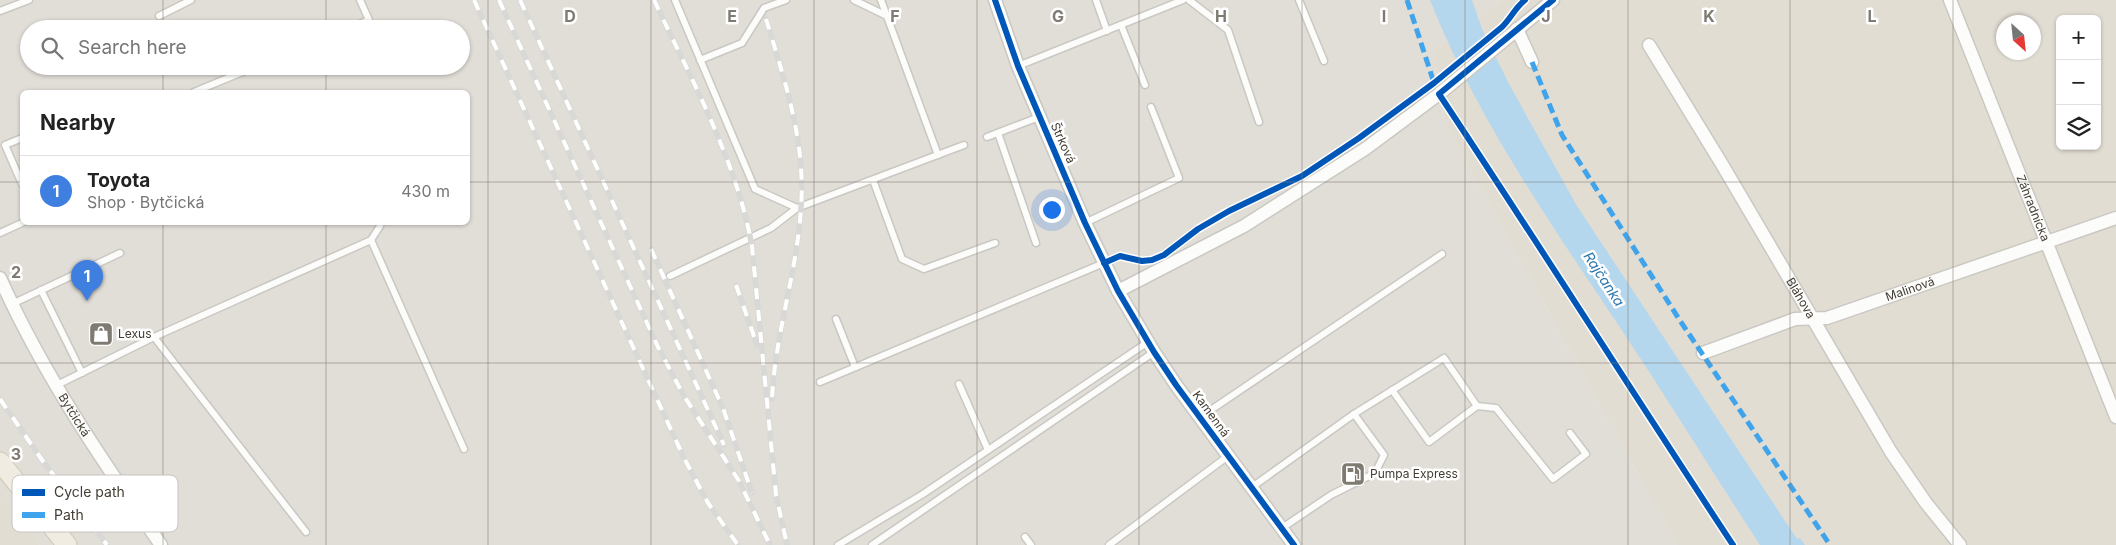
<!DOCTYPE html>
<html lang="en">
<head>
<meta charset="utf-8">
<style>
  :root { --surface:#fff; --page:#f2f2f2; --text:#222; --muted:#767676; --line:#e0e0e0; --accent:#7f7a72 }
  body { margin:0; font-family:Inter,sans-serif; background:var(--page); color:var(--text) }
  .controls { position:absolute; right:15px; top:15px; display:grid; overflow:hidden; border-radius:8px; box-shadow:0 1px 4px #0004 }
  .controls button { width:45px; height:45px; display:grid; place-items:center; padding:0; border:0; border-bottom:1px solid var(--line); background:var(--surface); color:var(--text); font:25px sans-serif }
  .compass { position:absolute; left:1996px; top:15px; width:45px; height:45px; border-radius:50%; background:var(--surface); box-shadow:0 1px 4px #0004; rotate:153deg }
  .you { position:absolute; left:1051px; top:209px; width:18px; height:18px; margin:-12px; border:4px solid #fff; border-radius:50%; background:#1a73e8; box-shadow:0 0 0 8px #1a73e833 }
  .badge { display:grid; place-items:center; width:32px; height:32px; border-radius:50%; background:var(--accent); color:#fff; font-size:16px; font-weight:700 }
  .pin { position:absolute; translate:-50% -41px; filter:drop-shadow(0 1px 2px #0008) }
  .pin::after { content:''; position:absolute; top:26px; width:18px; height:15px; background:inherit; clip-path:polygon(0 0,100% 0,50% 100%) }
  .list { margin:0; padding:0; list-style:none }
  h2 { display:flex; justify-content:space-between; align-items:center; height:65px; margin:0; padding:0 20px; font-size:21px }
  h2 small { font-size:16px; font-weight:400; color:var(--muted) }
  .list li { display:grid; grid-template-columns:32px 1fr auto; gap:15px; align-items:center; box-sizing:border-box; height:70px; padding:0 20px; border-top:1px solid var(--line) }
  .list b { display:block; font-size:19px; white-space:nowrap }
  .list p { margin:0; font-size:16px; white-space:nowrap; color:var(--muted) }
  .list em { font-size:16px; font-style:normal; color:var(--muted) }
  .icon { flex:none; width:28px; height:28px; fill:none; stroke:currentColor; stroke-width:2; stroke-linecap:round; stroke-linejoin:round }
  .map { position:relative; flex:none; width:2116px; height:545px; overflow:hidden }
  .search { position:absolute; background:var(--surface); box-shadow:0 1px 4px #0004; left:20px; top:20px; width:450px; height:55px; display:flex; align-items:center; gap:12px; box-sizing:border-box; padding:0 18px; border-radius:28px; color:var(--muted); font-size:19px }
  .panel { position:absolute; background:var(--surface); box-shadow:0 1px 4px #0004; left:20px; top:90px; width:450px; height:135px; border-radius:8px }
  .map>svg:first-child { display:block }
</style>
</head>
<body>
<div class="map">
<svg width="2116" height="545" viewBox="0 0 2116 545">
  <rect width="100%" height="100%" fill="#eeece6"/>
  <g fill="#e2ddd3" fill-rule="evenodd">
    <path d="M1501,0h615v545h-439l-233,-423 -11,-70zM2060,19h37v127h-37zM2004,22h30v30h-30z"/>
    <polygon points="0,488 40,545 0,545"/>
  </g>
  <path fill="#e1ddd7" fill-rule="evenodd" d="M0,0h1501l-68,52 11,70 233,423h-1637l-40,-57zM29,29h432v37h-432zM22,92h446v130h-446z"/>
  <path fill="#b5d7ed" d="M1430,0h42l10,29 27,55 68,122 220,333 3,-1 5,7h-45c-47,-72 -92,-145 -139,-216 -70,-105 -144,-210 -191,-329z"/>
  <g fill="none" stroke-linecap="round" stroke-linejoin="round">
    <defs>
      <g id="service">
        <polyline points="675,0 755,189 797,208"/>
        <polyline points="854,0 887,16"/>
        <polyline points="881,0 938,155"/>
        <polyline points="1096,0 1107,31"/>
        <polyline points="1189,0 1228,30 1259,122"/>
        <polyline points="1299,0 1324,61"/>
        <polyline points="0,11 29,0"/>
        <polyline points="159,16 191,0"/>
        <polyline points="1121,25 1145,85"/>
        <polyline points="347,29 369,20 360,0"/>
        <polyline points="700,60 742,43 764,8 786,0"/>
        <polyline points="1018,66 1183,0"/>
        <polyline points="194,92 257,66"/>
        <polyline points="998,133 1036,243"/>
        <polyline points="987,137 1039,117"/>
        <polyline points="22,138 5,145 22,184"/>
        <polyline points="873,180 902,259 924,269 995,243"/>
        <polyline points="1085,223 1179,178 1151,107"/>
        <polyline points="0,233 24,222"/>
        <polyline points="371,240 380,226 381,222"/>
        <polyline points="670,276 771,228 797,208 964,145"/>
        <polyline points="41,290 82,373"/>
        <polyline points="12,304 120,253"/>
        <polyline points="836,319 855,367"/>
        <polyline points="154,337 306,532"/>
        <polyline points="820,382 1104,263"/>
        <polyline points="959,384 988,450"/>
        <polyline points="55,386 154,337 371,240 464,449"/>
        <polyline points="1392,390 1429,442 1477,406"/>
        <polyline points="1199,418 1442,254"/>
        <polyline points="1252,487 1354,414 1444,358 1477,406 1496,408 1553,479 1586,454 1570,433"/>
        <polyline points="1282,528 1331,495 1375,473 1384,455 1354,414"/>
        <polyline points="1025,537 1031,545"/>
        <polyline points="838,545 923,494 1148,342"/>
        <polyline points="872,545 1154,352"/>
        <polyline points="1109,545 1228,456"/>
      </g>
      <g id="minor">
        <polyline points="995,0 1018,66 1085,223 1118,291 1154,352 1176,385 1294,545"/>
        <path id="s1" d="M1950,0l166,417"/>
        <polyline points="1517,29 1532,62"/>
        <path id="s2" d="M1649,45l74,121 168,286 35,51 34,42"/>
        <path id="s3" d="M0,278c43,96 101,181 161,267"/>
        <polyline points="1118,291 1244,226 1365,149 1439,94 1553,0"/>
        <path id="s4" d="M1703,353l92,-34 32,-1 289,-100"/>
      </g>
      <polyline id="primary" points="0,462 67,545"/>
    </defs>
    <use href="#service" stroke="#cac8c2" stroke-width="9"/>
    <use href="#minor" stroke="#cac8c2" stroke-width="15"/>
    <use href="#primary" stroke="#d0c8b3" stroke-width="21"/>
    <use href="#service" stroke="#fcfcfb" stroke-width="6"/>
    <use href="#minor" stroke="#fcfcfb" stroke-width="12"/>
    <use href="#primary" stroke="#f0ece1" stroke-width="19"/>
    <defs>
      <g id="rail">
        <polyline points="474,0 684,458 708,503 738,545"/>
        <polyline points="499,0 658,347 684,396 739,481 770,545"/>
        <polyline points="520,0 724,445"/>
        <path d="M654,0c37,79 82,159 98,246l24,249 11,50"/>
        <path d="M766,19c19,62 40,124 35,189 -4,65 -26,126 -29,191"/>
        <polyline points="651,249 723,408 752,493"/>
        <polyline points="736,285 757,345"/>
        <polyline points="0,399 42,460 107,545"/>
      </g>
    </defs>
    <use href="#rail" stroke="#d8d8d7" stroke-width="5.5"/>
    <use href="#rail" stroke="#fff" stroke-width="4" stroke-dasharray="11" stroke-linecap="butt"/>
    <g stroke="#3fa4eb" stroke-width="5" stroke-dasharray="10 5" stroke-linecap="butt">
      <polyline points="1407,0 1435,86"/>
      <polyline points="1532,62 1562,135 1679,319 1830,545"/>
    </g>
    <defs>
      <g id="cycleway">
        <polyline points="995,0 1018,66 1085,223 1118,291 1154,352 1176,385 1294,545"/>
        <path d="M1553,0l-114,94c99,149 195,301 294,451"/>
        <path d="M1104,263l16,-7 22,5 10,-1 12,-5 34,-26 31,-18 73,-35 57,-38 75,-55 68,-56c10,-10 12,-18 23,-27"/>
      </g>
    </defs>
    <use href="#cycleway" stroke="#fff" stroke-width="9"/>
    <use href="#cycleway" stroke="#0057b8" stroke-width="6"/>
  </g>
  <path fill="none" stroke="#7f7a72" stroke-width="1" stroke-opacity="0.55" d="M163,0v29M326,0v29M488,0v545M651,0v545M814,0v545M977,0v545M1139,0v545M1302,0v545M1465,0v545M1628,0v545M1790,0v545M1953,0v545M163,66v26M326,66v26M0,182h22M468,182h1648M163,222v323M326,222v323M0,363h2116"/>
  <defs>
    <symbol id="shop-square" viewBox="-11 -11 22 22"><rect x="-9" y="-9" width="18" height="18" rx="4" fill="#7f7a72" stroke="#fff"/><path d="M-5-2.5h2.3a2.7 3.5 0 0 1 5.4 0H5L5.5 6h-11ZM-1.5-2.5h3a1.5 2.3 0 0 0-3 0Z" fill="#fff"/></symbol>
    <symbol id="fuel-square" viewBox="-11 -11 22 22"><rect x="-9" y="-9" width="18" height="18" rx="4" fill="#7f7a72" stroke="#fff"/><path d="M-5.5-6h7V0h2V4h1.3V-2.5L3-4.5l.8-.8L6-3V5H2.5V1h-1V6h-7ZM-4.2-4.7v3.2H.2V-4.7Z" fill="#fff"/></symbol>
  </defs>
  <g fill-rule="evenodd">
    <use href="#shop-square" x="87" y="320" width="28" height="28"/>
    <use href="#fuel-square" x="1339" y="460" width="28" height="28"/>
  </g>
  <g text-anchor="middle" stroke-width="5" stroke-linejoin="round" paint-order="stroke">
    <g font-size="12" fill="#433c33" stroke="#fff">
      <text transform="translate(1063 143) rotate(66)" y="4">Štrková</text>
      <text dy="4" stroke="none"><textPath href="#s1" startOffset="224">Záhradnícka</textPath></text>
      <text dy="4" stroke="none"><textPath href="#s4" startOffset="218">Malinová</textPath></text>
      <text dy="4" stroke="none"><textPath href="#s2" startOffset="295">Bláhova</textPath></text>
      <text transform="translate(1211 414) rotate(54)" y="4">Kamenná</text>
      <text dy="4" stroke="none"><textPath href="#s3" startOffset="156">Bytčická</textPath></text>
    </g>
    <g font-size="12" fill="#433c33" stroke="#fff" text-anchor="start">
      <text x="118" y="338">Lexus</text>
      <text x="1370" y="478">Pumpa Express</text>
    </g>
    <g font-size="14" font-style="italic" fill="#2c77ae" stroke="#fff">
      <text transform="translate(1604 279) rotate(57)" y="5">Rajčanka</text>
    </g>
  </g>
  <rect x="12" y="475" width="166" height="57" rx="8" fill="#fff" stroke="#c7c4c2" stroke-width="1"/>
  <rect x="22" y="489" width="23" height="7" fill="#0057b8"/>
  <rect x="22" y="512" width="23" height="6" fill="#3fa4eb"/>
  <g font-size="14" fill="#433c33">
    <text x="54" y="497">Cycle path</text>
    <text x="54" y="520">Path</text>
  </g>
  <g font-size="16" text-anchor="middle" font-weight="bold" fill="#7f7a72" stroke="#fff" stroke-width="5" stroke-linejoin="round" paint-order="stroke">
    <text x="570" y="22">D</text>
    <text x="732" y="22">E</text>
    <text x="895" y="22">F</text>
    <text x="1058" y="22">G</text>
    <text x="1221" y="22">H</text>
    <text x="1384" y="22">I</text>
    <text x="1546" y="22">J</text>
    <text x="1709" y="22">K</text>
    <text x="1872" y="22">L</text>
    <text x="16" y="278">2</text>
    <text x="16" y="460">3</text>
  </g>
</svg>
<div class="controls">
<button>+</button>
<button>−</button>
<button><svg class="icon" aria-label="layers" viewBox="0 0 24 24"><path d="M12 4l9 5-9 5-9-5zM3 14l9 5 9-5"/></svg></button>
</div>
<svg class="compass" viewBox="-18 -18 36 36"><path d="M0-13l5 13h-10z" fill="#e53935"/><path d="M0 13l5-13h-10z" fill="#767676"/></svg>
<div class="you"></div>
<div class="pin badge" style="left:87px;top:301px;background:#3f7fe0">1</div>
<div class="search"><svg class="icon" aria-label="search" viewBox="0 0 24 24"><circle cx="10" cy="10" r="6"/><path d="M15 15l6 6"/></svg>Search here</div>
<section class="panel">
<h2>Nearby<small></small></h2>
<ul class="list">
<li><span class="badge" style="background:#3f7fe0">1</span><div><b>Toyota</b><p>Shop · Bytčická</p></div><em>430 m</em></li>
</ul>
</section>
</div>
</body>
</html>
